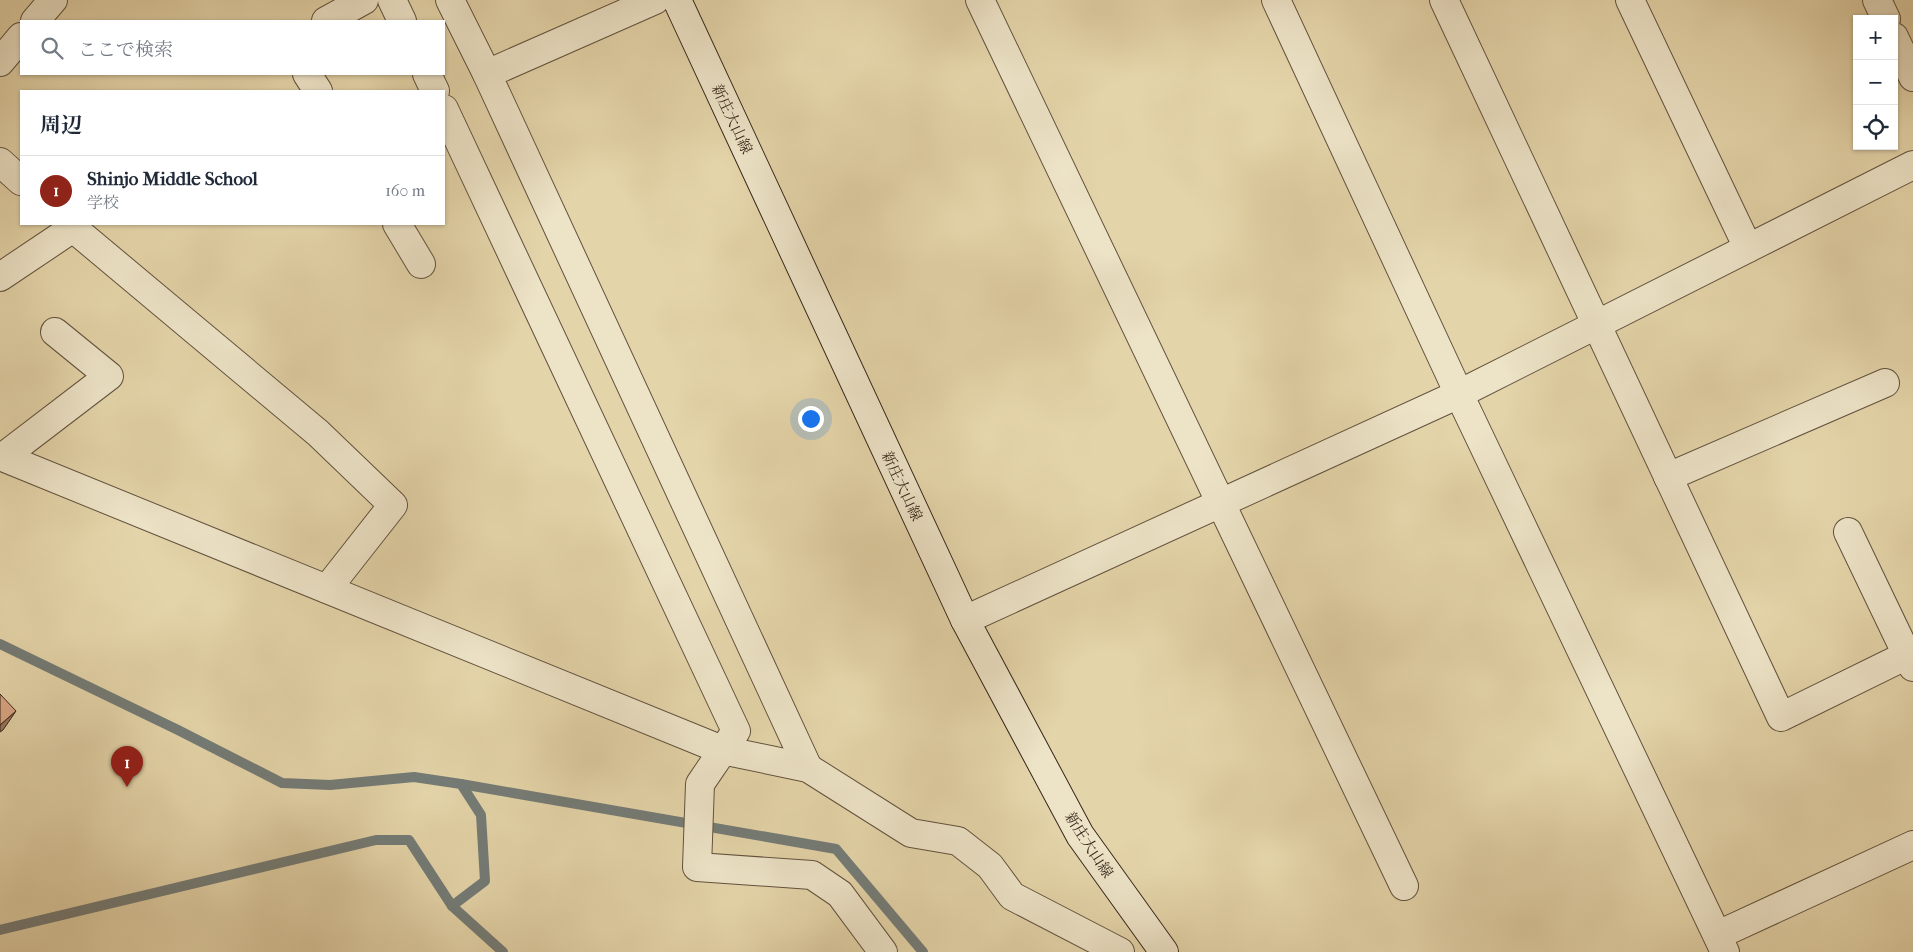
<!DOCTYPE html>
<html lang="ja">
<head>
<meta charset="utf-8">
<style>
  :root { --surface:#fff; --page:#f6f6f7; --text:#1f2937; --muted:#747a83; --line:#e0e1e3; --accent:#8f2418 }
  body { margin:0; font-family:"IM FELL French Canon","Noto Serif JP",serif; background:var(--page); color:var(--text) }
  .controls { position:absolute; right:15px; top:15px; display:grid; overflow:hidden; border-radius:0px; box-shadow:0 1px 4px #0004 }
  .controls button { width:45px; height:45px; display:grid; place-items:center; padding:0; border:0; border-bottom:1px solid var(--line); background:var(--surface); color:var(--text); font:25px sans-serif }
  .you { position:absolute; left:810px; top:418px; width:18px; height:18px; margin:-12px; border:4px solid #fff; border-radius:50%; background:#1a73e8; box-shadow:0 0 0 8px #1a73e833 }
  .badge { display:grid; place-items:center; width:32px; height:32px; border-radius:50%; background:var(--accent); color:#fff; font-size:16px; font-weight:700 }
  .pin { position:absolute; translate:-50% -41px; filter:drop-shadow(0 1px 2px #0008) }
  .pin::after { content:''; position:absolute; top:26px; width:18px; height:15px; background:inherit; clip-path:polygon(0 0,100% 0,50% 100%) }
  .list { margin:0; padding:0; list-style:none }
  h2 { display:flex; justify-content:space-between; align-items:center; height:65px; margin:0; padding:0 20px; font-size:21px }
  h2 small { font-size:16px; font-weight:400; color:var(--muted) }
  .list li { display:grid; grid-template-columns:32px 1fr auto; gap:15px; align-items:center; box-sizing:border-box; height:70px; padding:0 20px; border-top:1px solid var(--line) }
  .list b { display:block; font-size:19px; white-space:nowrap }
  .list p { margin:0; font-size:16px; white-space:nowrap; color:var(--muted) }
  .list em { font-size:16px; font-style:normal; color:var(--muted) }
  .icon { flex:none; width:28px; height:28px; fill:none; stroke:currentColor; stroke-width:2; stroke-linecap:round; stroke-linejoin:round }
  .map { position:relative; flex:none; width:1913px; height:952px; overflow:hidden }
  .search { position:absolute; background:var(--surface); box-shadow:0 1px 4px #0004; left:20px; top:20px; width:425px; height:55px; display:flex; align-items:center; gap:12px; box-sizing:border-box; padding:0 18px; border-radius:0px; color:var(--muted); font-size:19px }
  .panel { position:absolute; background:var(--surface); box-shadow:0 1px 4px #0004; left:20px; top:90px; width:425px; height:135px; border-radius:0px }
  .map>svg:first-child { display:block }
</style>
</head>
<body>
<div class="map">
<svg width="1913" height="952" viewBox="0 0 1913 952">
  <rect width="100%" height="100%" fill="#e4d4a9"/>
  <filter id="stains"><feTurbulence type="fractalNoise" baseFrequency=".004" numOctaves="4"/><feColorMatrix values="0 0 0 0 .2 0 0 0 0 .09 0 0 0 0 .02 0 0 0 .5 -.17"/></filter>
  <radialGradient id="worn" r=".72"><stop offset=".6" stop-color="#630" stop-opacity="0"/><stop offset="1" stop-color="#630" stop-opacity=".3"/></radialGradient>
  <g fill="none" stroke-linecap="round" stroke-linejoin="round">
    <g stroke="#747c77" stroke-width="10">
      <polyline points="0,644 178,730 282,783 330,785 414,777 461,784 481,815 485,881 452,906"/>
      <polyline points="461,784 836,849 923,952"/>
      <polyline points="0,930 376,840 409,840 452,906 503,952"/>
    </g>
    <defs>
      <g id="minor">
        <polyline points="392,0 402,21"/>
        <polyline points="450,0 487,74"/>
        <polyline points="655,0 487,74 808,768"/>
        <polyline points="980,0 1404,886"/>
        <polyline points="1276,0 1459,394 1725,952"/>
        <polyline points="1444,0 1781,717 1907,655 1913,667"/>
        <polyline points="1630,0 1748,248"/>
        <polyline points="1877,0 1886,19"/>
        <polyline points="35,21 53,0"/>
        <polyline points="326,21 364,0"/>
        <polyline points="1894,37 1913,77"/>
        <polyline points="0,62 21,37"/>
        <polyline points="307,74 318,91"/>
        <polyline points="427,74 435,91"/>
        <polyline points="444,109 736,731 700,784 697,867 812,875 840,894 883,952"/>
        <polyline points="0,162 21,181"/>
        <polyline points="397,224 421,264"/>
        <polyline points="73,228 318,433 393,505 327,589"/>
        <polyline points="0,277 73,228 68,224"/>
        <polyline points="0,456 722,750 808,768 911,833 958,841 990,866 1012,896 1120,952"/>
        <polyline points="3,457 109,376 55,332"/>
        <polyline points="1668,477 1885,383"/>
        <polyline points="1848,532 1907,655"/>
        <polyline points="965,620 1459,394 1913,165"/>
        <polyline points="1718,935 1913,845"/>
      </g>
      <polyline id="secondary" points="677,0 965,620 1080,835 1164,952"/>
    </defs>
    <use href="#minor" stroke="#62523e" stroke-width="30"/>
    <use href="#secondary" stroke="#37271a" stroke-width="30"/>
    <use href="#minor" stroke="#ede3c7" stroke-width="28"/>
    <use href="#secondary" stroke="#ede3c7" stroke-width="28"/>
  </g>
  <polygon fill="#99765e" stroke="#37271a" points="16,711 3,730 0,732 0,725"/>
  <polygon fill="#dba886" stroke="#37271a" points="0,694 16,711 0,725"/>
  <g text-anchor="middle" stroke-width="4" stroke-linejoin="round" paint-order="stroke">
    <g font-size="15" fill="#37271a" stroke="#ede3c7">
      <text transform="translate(732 119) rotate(65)" y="5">新庄大山線</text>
      <text transform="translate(902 486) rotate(65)" y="5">新庄大山線</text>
      <text transform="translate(1089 845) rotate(57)" y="5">新庄大山線</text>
    </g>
  </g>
  <rect width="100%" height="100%" filter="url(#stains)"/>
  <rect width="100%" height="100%" fill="url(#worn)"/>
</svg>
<div class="controls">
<button>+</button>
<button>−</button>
<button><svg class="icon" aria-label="locate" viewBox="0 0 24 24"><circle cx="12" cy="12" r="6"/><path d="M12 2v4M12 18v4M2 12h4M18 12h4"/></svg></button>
</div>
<div class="you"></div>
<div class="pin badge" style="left:127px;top:787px">1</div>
<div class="search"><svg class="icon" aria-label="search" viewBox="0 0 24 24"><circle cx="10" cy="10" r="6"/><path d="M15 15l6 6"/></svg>ここで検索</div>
<section class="panel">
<h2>周辺<small></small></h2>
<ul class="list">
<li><span class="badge">1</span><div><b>Shinjo Middle School</b><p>学校</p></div><em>160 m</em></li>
</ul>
</section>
</div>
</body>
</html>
